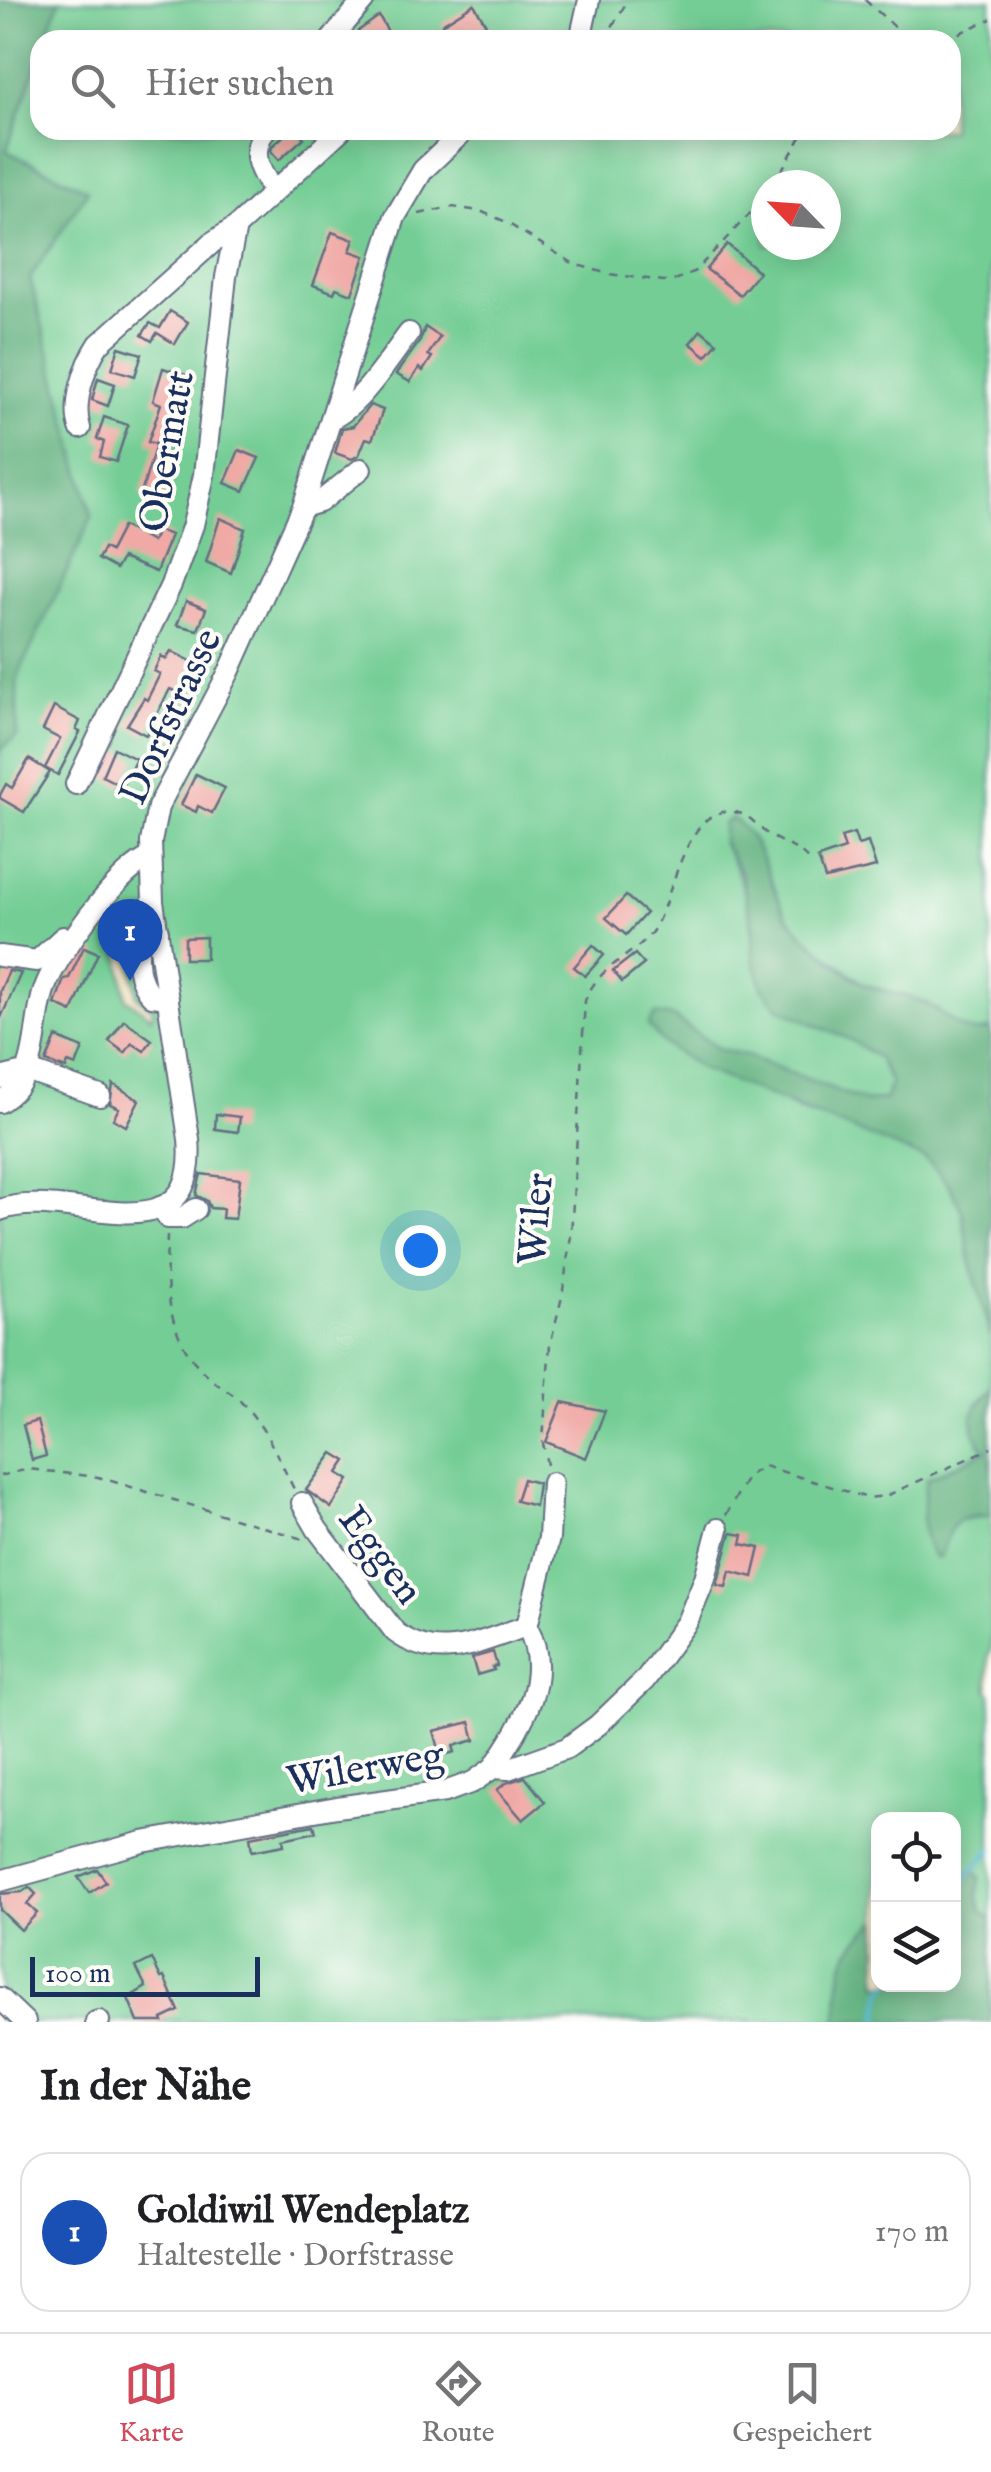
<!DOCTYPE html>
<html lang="de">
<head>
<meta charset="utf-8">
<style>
  :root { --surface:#fff; --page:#f2f2f2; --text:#202124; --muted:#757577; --line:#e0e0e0; --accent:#d1495b }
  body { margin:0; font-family:"IM FELL English",serif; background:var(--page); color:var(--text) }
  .controls { position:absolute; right:30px; bottom:30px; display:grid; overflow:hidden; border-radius:20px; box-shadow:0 5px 25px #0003 }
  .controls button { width:90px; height:90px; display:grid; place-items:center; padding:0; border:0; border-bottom:2px solid var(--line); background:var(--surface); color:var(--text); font:50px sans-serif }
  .compass { position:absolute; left:751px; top:170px; width:90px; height:90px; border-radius:50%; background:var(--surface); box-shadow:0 5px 25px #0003; rotate:295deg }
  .scale { position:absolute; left:30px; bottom:25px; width:230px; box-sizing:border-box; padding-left:10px; border:5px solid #1b2f5e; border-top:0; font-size:28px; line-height:35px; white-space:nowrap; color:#1b2f5e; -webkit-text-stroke:8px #fdfcf7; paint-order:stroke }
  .you { position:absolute; left:420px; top:1250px; width:35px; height:35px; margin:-25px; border:8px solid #fff; border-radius:50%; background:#1a73e8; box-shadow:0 0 0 15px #1a73e833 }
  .badge { display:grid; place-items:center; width:65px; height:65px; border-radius:50%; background:var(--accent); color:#fff; font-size:32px; font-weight:700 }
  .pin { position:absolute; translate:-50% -82px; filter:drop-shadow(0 2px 5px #0008) }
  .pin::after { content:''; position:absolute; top:52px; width:35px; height:30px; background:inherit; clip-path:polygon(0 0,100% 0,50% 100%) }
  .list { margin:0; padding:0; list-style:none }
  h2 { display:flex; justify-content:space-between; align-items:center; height:130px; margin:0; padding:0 40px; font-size:42px }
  h2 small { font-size:32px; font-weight:400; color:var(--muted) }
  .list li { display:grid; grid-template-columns:65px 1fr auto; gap:30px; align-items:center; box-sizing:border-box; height:160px; margin:0 20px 20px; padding:0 20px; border:2px solid var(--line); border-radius:30px }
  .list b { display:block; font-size:38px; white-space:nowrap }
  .list p { margin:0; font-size:32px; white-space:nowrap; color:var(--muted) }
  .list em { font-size:32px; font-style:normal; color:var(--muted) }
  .icon { flex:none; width:55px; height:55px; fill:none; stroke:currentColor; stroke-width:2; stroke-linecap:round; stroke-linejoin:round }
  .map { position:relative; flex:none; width:991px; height:2022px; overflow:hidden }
  .search { position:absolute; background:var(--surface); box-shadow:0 5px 25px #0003; left:30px; right:30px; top:30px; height:110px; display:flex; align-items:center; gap:25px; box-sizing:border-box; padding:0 35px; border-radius:30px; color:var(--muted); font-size:38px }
  .sheet { height:310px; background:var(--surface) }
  nav { display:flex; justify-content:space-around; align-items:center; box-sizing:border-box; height:140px; border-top:2px solid var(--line); background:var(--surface); font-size:28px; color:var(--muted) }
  nav a { display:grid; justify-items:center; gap:5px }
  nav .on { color:var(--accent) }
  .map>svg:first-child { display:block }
</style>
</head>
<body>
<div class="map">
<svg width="991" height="2022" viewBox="0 0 991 2022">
  <rect width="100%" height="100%" fill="#fdfcf7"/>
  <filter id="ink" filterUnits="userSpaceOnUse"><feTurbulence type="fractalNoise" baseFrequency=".01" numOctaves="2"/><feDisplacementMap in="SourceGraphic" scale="20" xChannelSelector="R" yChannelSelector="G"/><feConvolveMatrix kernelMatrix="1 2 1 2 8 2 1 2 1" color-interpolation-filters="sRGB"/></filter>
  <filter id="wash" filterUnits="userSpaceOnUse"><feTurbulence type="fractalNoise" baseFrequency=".0048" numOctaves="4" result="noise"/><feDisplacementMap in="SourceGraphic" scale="40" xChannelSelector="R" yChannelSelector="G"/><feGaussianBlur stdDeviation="2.25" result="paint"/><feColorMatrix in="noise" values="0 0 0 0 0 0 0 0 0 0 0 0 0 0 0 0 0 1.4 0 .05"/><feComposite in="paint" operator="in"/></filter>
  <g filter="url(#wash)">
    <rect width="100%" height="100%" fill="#eee2c4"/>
    <path fill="#73cd94" stroke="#477e79" stroke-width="2.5" fill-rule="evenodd" d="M59,0h932v1029l-13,5 -25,-9 -26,-22 -63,-19 -63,-50 -16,-21 -33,-75 -29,5c21,36 31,74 30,115l59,66 39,16 27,18 13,25 -5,17 -20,2 -121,-47 -26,-6 -47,-32 -17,-2 143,95 49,15 79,34 23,26 13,26 8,48 21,78v49l-15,19 11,45 -60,29 16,70 2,-11 10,-17 36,-6v135l-3,6v35l3,2v225l-10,-7 -4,-17 3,-17 -7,-7 -19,6v-56h-76v100c-41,36 -37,51 -41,102h-837v-1272l17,-14v-58l75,-161 -62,-239 58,-88 -82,-38 34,-97v75h911v-90h-906zM766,185h60v60h-60zM147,911l2,12 -21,13 9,60 17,14 -3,7 -25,-19 -11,-71z"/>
    <g fill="#5eb07e" stroke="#3c706e" stroke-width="2.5">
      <polygon points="0,0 60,0 45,40 40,40 40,55 6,151 88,190 30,278 92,517 17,678 17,736 0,750"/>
      <path d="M732,818c30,18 37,69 56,99 12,17 57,57 76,67 17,9 41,9 59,18 25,11 37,37 68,27v308l-21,-78 -8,-48 -13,-26 -23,-26 -224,-90 -39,-26 -15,-18 7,-11 18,3 46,32 26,6 121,47 20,-3 5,-16 -13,-25 -27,-18 -73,-32 -16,-21 -9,-29v-30l-12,-55 -18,-30v-19z"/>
      <path d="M991,1386v129c-41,-1 -39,10 -51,43h-5c-17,-19 -12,-55 -8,-79l59,-28c-23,-27 -14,-39 5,-65z"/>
      <path d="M973,1870l7,8 -3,16 4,17 10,7v104h-154c5,-52 -1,-65 41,-102v64h76v-108z"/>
    </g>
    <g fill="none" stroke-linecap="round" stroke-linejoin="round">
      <g stroke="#54b7d2" stroke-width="5">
        <polyline points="954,1905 959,1885 991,1850"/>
        <polyline points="0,2017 4,2022"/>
        <polyline points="878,2022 882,1991 889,1984"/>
      </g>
    </g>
    <g id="blocks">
      <g fill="#f0a9a5">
        <polygon points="474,4 488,28 469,40 452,40 442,24"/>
        <polygon points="379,16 390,35 384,40 365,40 358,31"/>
        <polygon points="290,130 297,130 304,138 279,160 271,151 272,146"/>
        <polygon points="332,232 354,240 350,251 365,256 352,294 336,288 334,293 313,285"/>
        <polygon points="727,244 759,272 740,295 706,269"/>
        <polygon points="170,311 188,322 175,344 157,333 152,341 142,335 150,323 160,328"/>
        <polygon points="425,327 440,337 428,355 432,357 423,371 419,368 410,382 396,374 420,341"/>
        <polygon points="701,330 717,343 706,356 690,343"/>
        <polygon points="119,347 142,354 135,376 112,369"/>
        <polygon points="163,368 186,375 170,425 178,427 166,466 174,468 163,501 141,494 156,444 148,442 161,404 153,401"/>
        <polygon points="98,378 115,384 108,406 92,400"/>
        <polygon points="370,405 383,410 372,440 366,438 359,455 352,459 335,453 342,428 353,426"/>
        <polygon points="104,417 128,425 116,462 100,457 104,442 97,439"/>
        <polygon points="239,450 259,458 244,491 225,483"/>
        <polygon points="220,518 245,529 231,573 206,562"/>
        <polygon points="123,526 152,542 157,530 171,535 156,572 122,558 116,569 98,559 104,548 110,551"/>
        <polygon points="186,601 206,609 198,630 177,625"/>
        <polygon points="171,651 195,663 180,693 170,689 146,735 127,725 144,698 147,700 160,674 154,671 161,656 166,659"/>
        <polygon points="54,707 80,721 76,730 80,732 58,775 45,768 60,739 43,730"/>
        <polygon points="114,748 136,759 122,786 102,776"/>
        <polygon points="29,759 50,772 24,812 0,798 0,795 6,784 12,788"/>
        <polygon points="196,774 225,788 212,813 198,806 196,812 181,805"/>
        <polygon points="854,833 858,845 868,842 876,867 825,879 818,858 845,849 841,837"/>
        <polygon points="626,896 646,913 626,935 606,918"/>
        <polygon points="206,937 206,959 185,959 185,938"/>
        <polygon points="593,945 604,955 585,976 574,967"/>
        <polygon points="84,947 98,953 72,1012 55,1004 64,979 69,978"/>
        <polygon points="635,954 644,964 622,982 613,971"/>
        <polygon points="9,971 21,973 0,1020 0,991"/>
        <polygon points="124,1020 152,1040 144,1051 132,1043 125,1053 109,1041"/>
        <polygon points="56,1037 83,1048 76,1066 68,1063 66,1069 46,1062"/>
        <polygon points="113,1084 139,1100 126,1126 113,1119 119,1108 110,1104"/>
        <polygon points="216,1114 240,1117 238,1132 215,1129"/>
        <polygon points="201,1174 240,1179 235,1219 222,1218 223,1209 210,1208 207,1201 196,1195"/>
        <polygon points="562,1402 605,1411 586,1458 546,1442"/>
        <polygon points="37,1421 46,1456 32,1460 23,1425"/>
        <polygon points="333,1453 346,1461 338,1473 349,1480 331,1508 306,1490"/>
        <polygon points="523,1479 538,1483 535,1506 516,1501"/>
        <polygon points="731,1533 743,1535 741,1544 760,1548 753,1577 730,1571 726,1587 717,1585"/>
        <polygon points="493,1652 497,1666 492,1667 494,1670 477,1675 472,1658"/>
        <polygon points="470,1722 475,1740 453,1746 455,1752 441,1756 434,1731"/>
        <polygon points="525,1777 545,1802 523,1820 497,1790 506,1783"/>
        <polygon points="314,1825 316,1832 283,1839 284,1845 252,1851 250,1837"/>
        <polygon points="97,1869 106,1882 89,1893 78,1877"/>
        <polygon points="29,1887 36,1894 27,1904 37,1913 21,1930 0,1910 0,1894 22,1892"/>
        <polygon points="152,1959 161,1978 164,1977 179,2011 162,2019 163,2022 138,2022 128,1998 146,1987 136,1967"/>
      </g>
    </g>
  </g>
  <g filter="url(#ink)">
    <use href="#blocks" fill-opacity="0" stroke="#656e82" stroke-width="2.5"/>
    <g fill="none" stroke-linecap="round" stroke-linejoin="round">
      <defs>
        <g id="minor">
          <polyline points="331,40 364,0"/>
          <polyline points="580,40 589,0"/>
          <path d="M265,130c-16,24 -6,39 8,61"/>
          <path d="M331,419c29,-13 58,-60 78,-86"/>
          <path d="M80,428c-8,-25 5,-63 19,-84l114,-102 23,-15"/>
          <polyline points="303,507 320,502 361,469"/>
          <polyline points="76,784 171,585 193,525 204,475 226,277 236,227 341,130"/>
          <path d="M158,931h-8l-10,9c-4,19 -3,42 12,56l16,2"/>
          <polyline points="0,956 37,961 63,937"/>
          <polyline points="0,1078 29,1071 100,1096"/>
          <path d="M0,1102c42,-26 31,-72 44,-112 12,-35 74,-120 107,-133"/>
          <polyline points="160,1207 168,1218 182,1218 196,1209"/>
          <path d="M0,1210c65,-25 200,55 189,-71l-36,-237 -2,-60 7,-35 71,-135 74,-165 92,-290 28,-47 42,-40"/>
          <path d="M302,1503l15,26 78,103c44,33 85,9 132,-6"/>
          <path d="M493,1768c29,-44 61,-90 34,-142l22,-88 3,-55"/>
          <polyline points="0,1881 143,1842 337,1807 445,1792 473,1782 493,1768 508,1769 567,1748 598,1725 645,1680 687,1622 705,1578 718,1529"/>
          <polyline points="0,1998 25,2022"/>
          <polyline points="96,2022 99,2021"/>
        </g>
      </defs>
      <use href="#minor" stroke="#656e82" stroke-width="24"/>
      <g stroke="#656e82" stroke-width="2.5" stroke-dasharray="8 8" stroke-linecap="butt">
        <polyline points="865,0 909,40"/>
        <polyline points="429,40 430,40"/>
        <polyline points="604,40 628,0"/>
        <polyline points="944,40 991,19"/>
        <polyline points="773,185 805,130"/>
        <polyline points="419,214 452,207 480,211 504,221 574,264 609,274 671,282 695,271 766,197"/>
        <path d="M167,1235c-2,55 0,106 44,144 9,8 21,14 30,23 25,25 37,56 53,87"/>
        <path d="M547,1465l-4,-22 3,-49 4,-49 12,-48 9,-62 14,-234c12,-33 41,-41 63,-64 26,-27 34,-144 94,-123 9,3 16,13 24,19 15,11 32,13 44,29"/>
        <polyline points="0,1476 28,1469 98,1477 303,1539"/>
        <polyline points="726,1515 748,1476 764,1466 868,1498 886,1496 991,1448"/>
      </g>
      <use href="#minor" stroke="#fff" stroke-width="20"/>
    </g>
  </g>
  <g text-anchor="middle" stroke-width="8" stroke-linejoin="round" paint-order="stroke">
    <g font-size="40" fill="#1b2f5e" stroke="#fdfcf7">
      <text transform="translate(165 451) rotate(-80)" y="14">Obermatt</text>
      <text transform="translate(169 716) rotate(-65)" y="14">Dorfstrasse</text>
      <text transform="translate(534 1219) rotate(-85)" y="14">Wiler</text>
      <text transform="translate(382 1554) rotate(53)" y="14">Eggen</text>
      <text transform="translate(365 1766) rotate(-10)" y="14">Wilerweg</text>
    </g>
  </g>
</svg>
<div class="controls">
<button><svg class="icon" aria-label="locate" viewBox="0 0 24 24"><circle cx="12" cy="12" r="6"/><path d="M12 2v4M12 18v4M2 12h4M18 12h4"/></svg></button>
<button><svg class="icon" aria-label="layers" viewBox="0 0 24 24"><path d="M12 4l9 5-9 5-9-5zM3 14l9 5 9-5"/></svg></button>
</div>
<svg class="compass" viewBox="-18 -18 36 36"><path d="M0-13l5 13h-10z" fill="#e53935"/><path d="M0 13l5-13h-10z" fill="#757577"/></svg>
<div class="scale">100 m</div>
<div class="you"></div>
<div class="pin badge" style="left:130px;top:981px;background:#1a4fb4">1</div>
<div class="search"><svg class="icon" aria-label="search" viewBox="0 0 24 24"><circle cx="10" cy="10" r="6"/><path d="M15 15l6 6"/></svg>Hier suchen</div>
</div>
<section class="sheet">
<h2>In der Nähe<small></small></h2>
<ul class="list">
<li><span class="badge" style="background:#1a4fb4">1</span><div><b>Goldiwil Wendeplatz</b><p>Haltestelle · Dorfstrasse</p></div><em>170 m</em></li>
</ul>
</section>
<nav>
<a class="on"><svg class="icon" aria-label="map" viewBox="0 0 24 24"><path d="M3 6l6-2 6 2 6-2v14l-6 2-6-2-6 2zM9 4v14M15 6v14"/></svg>Karte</a>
<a><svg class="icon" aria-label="directions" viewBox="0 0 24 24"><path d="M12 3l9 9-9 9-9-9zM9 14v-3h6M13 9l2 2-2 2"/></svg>Route</a>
<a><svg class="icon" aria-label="saved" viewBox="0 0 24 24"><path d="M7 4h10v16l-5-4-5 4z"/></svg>Gespeichert</a>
</nav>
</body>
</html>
